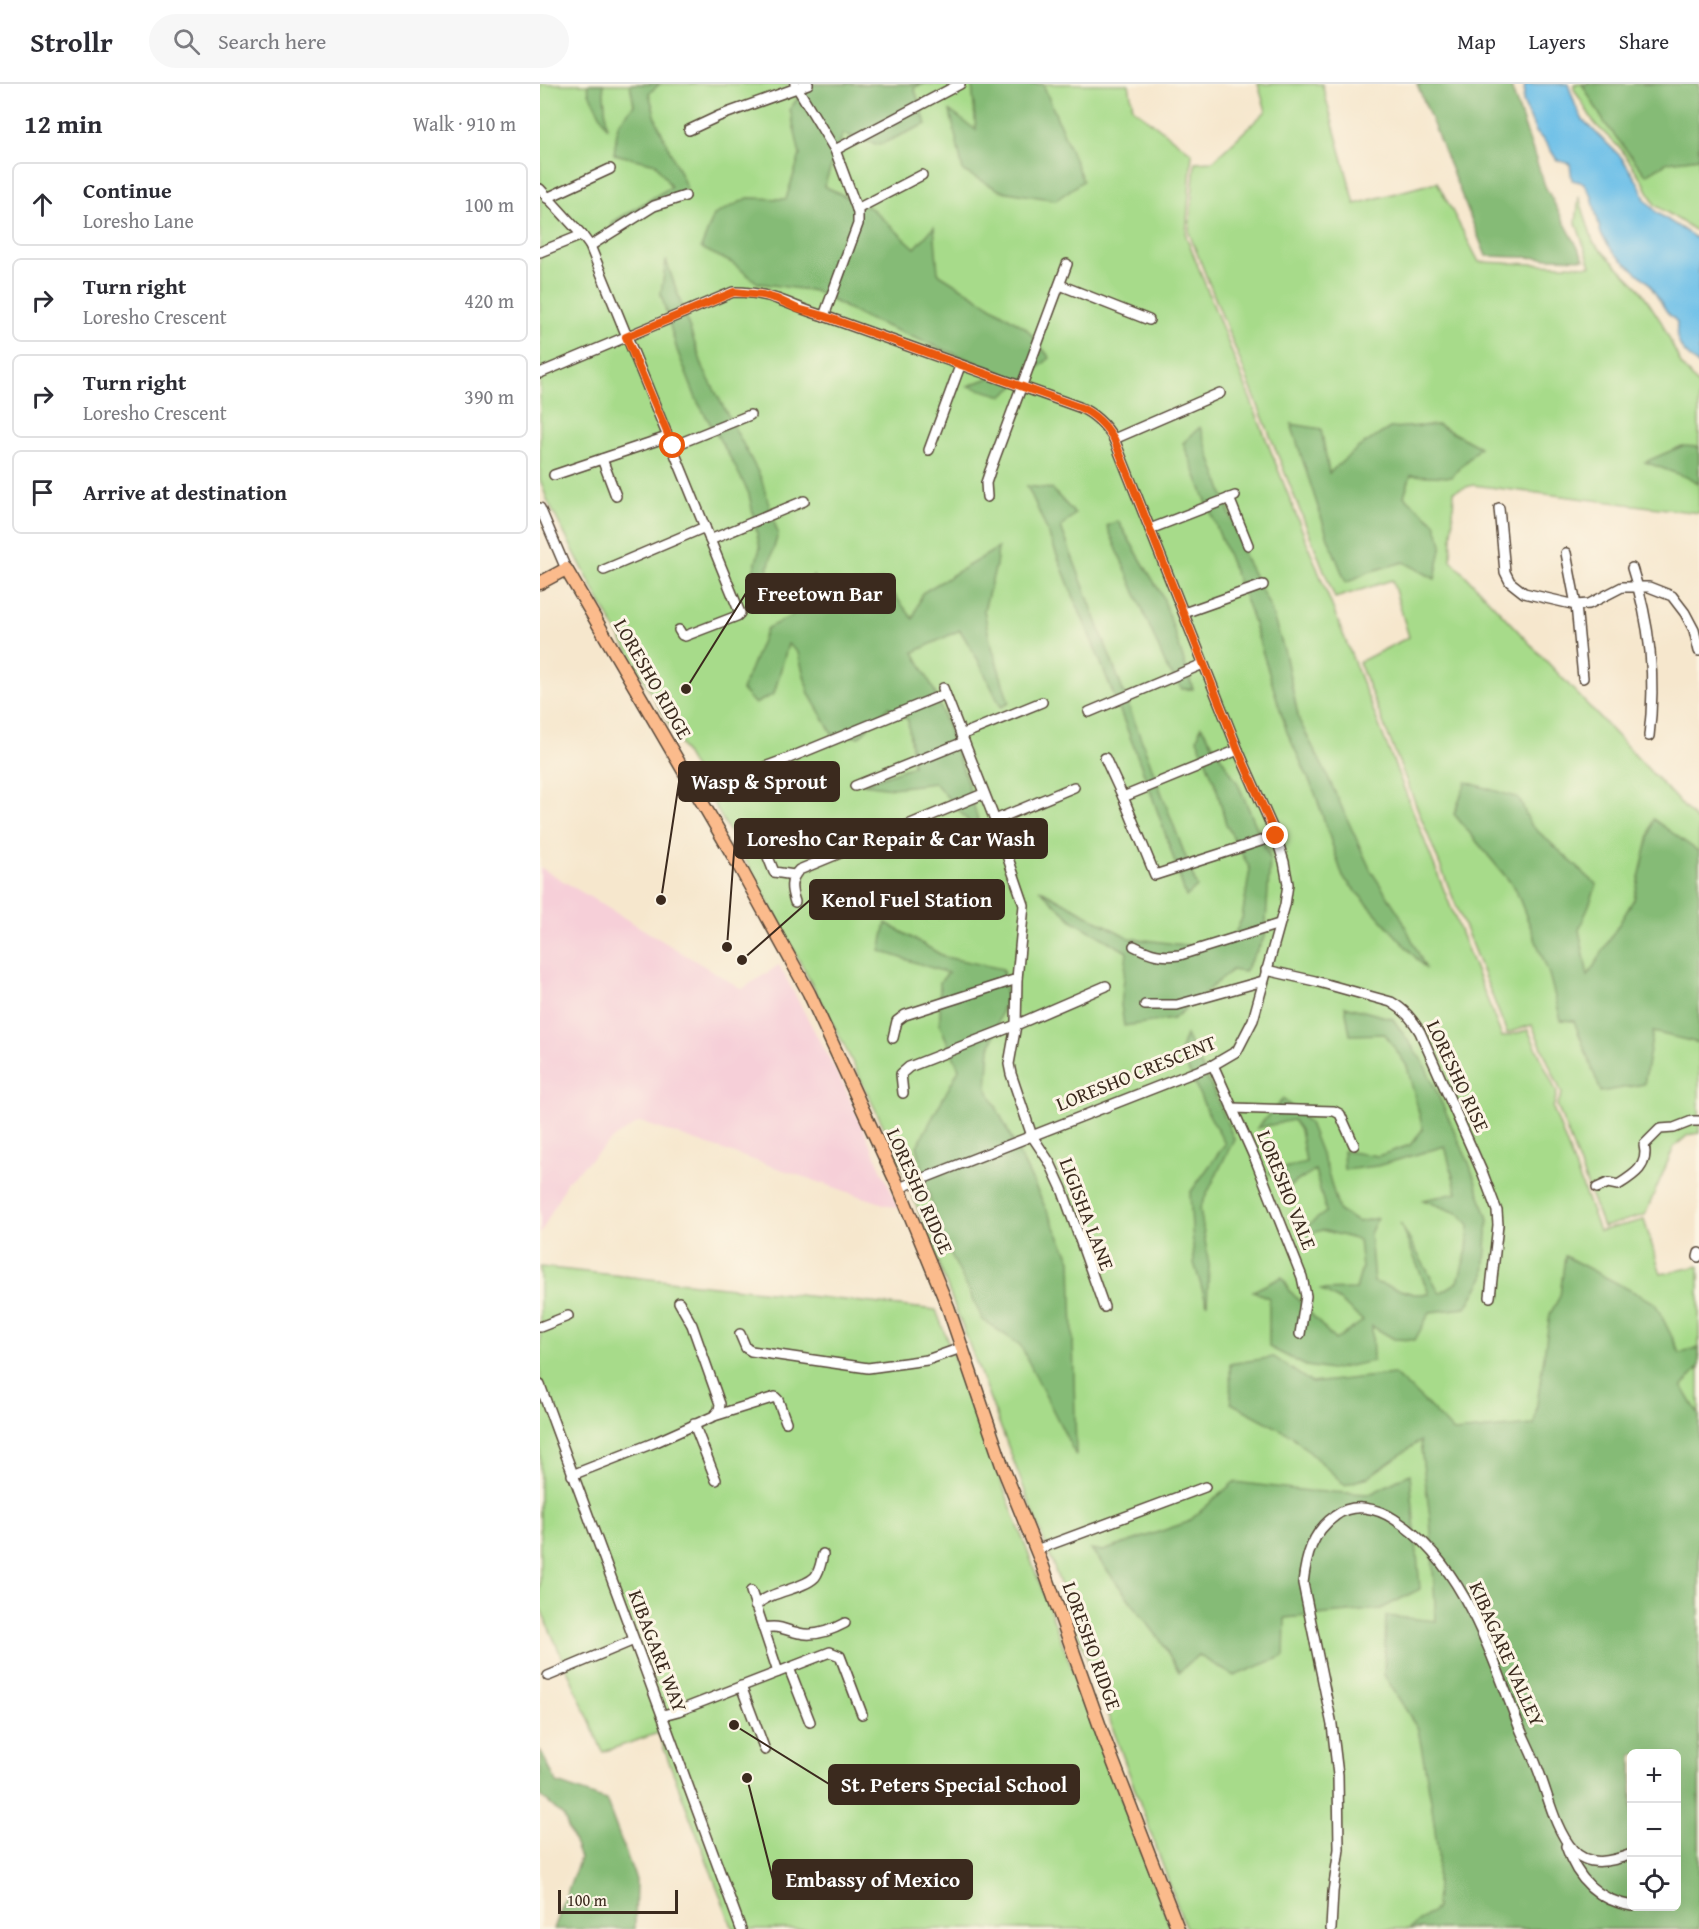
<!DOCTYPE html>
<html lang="en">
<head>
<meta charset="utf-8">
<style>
  :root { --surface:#fff; --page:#f7f7f7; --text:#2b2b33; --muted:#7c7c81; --line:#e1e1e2 }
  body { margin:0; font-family:"Gentium Book Plus",serif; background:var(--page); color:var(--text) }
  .controls { position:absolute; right:18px; bottom:18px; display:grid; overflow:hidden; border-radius:9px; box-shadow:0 6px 24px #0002 }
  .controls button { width:54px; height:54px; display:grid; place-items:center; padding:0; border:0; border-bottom:2px solid var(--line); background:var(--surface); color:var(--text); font:30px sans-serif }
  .scale { position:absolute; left:18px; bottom:15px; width:120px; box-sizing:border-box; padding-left:6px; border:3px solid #3b2a1e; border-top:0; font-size:16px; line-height:21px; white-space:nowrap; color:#3b2a1e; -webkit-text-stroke:4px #fcf5e5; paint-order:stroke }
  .stop { position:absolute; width:18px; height:18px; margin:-14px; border:4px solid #ea580c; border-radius:50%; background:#fff }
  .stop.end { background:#ea580c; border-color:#fff; box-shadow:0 2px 6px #0008 }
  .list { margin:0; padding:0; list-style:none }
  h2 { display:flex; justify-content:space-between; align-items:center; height:78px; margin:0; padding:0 24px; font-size:26px }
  h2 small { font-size:20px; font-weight:400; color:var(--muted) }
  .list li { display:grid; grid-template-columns:39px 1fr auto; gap:18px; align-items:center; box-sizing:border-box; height:84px; margin:0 12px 12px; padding:0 12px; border:2px solid var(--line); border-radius:9px }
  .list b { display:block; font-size:22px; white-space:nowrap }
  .list p { margin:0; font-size:20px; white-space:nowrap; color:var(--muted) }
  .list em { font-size:20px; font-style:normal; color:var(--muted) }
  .icon { flex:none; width:33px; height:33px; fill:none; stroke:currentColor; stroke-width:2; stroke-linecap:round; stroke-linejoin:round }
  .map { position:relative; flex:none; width:1159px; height:1845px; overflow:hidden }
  header { display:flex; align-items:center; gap:36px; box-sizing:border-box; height:84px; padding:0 30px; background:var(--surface); border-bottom:2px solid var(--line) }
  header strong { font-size:28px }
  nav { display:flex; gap:33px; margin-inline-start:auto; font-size:21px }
  .search { width:420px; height:54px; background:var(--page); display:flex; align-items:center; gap:15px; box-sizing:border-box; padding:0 21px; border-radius:33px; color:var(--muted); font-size:22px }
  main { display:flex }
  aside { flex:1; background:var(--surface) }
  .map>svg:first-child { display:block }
</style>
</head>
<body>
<header>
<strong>Strollr</strong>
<div class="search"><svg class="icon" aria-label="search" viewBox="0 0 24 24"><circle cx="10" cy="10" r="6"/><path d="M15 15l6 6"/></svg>Search here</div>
<nav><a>Map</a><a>Layers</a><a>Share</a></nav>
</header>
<main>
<aside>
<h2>12 min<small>Walk · 910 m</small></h2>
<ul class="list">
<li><svg class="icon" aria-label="ahead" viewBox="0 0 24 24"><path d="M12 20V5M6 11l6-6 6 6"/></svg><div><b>Continue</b><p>Loresho Lane</p></div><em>100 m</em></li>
<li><svg class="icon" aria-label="right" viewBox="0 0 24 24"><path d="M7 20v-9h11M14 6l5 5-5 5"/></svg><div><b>Turn right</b><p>Loresho Crescent</p></div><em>420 m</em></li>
<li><svg class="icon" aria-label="right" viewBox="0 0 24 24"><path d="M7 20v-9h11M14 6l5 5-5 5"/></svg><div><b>Turn right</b><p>Loresho Crescent</p></div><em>390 m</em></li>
<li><svg class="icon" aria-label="arrive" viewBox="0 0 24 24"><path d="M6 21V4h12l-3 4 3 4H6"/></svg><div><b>Arrive at destination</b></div></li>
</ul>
</aside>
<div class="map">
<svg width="1159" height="1845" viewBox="0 0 1159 1845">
  <rect width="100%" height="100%" fill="#fcf5e5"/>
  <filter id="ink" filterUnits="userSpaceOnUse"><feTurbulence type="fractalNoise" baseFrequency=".0167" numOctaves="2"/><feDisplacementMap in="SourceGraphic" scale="12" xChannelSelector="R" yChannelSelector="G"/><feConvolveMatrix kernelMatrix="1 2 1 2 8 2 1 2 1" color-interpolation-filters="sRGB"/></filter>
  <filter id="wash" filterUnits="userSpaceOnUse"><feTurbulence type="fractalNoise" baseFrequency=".008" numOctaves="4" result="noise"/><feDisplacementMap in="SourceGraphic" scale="24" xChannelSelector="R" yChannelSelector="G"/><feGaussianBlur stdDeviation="1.35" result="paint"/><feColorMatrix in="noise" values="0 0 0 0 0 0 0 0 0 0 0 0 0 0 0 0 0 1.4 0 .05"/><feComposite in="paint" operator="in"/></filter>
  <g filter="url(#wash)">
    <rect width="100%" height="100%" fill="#f6e7cd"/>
    <polygon fill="#f6cfd8" points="0,783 202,905 239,881 305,1004 359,1125 100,1038 75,1053 27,1097 0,1151"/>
    <g fill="#a7db8a" stroke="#718254" stroke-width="1.5" fill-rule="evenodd">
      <path d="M0,0h589l4,24 59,45 -6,83 316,801 26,-7 29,63 -4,15 46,123 45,-11 17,54 38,-8v663h-513l-134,-367 -156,-410 -54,-111 -91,-171 -152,-270 -51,-98 -8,-23zM1092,1670h44v152h-44z"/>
      <polygon points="718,0 782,0 815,120 897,98 939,178 1051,182 1036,139 1039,113 1053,158 1100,205 1122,239 1142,282 1159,302 1159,429 933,401 914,407 911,476 1159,739 1159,1049 1148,1051 1134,1063 1105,1131 1063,1143 1017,1021 1022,1010 992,941 967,949 819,578 869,553 852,496 795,514 649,149 655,78 673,77 726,27"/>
      <polygon points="1034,0 1159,0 1159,149 1115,121 1103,97 1081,65 1055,40 1034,5"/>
      <polygon points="0,1183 396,1226 631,1845 193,1845 118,1649 63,1668 0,1523"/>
    </g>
    <g fill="#85bb76" stroke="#60724a" stroke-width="1.5" fill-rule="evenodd">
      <polygon points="48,0 63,0 67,44 49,9"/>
      <polygon points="90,0 120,0 109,9 117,38 147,105 69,152 73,138 131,103 116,80 74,70 78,40 94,21"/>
      <polygon points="268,0 385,0 374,3 386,40 339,61 303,50 284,102 332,125 375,164 394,143 398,189 486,244 510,274 463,312 428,302 462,289 323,233 275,207 218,199 192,179 161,164 174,131 208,114 246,115 260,71 250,25"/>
      <polygon points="432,0 503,0 543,97 516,116 461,107 423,87 410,27 436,46"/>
      <polygon points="877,0 970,0 1005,102 1044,175 946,172"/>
      <polygon points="1042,0 1159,0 1159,74 1128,78 1106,91 1064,38"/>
      <polygon points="126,176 164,286 221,394 238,450 218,519 206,514 220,464 209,410 194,380 157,317 137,266 121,210"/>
      <polygon points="751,340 781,345 789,389 819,363 850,344 898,341 940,363 911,393 871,391 864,412 895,439 902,460 895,495 864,478 828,488 806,499 788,454"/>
      <polygon points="660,343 705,474 730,523 745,569 759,636 787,691 831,787 860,831 886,885 803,793 775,709 747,648 710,527 643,359"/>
      <polygon points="1142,362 1159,363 1159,401 1154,396 1105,378"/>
      <path d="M487,402l25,3 23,25 -14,13 136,360 -11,10c-31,-100 -69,-197 -110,-294 -16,-39 -30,-79 -49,-117z"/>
      <polygon points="578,437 623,513 653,605 642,605 627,584 567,442"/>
      <polygon points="458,464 456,481 444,526 449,553 469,619 461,623 438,576 420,546 374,568 394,606 425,691 443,754 395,699 352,704 323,700 373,682 368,636 349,623 319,653 293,651 269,610 258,569 248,560 234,610 215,620 202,606 227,544 252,532 262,510 273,492 284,509 343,496 373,535 382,509"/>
      <polygon points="661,642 697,698 730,774 725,853 704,888 692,886 633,935 584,942 581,921 587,868 533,837 499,805 589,854 660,863 691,858 702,834 710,785 686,740 676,702 657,655"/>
      <polygon points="926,698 979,714 990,740 1057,801 1039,846 1048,892 1094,815 1113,735 1159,768 1159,959 1113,948 1104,1000 1061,1008 1034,937 1021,936 1009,890 975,804 914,730"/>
      <polygon points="346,839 405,873 463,885 466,913 450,964 447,1004 531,1176 536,1372 480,1261 443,1236 397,1142 377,1062 419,985 400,941 400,898 408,889 340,867"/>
      <polygon points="805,922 853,935 883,978 929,1079 948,1135 944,1193 926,1224 890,1228 875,1256 854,1255 832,1242 833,1277 791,1286 766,1282 729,1263 729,1214 713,1207 742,1193 751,1208 795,1256 823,1237 799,1216 781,1206 816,1205 822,1184 819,1156 782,1146 767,1151 760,1147 786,1128 775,1086 745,1105 729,1088 766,1078 760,1046 753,1036 717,1044 743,1015 769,1039 787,1085 799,1127 818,1138 837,1134 830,1150 834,1198 874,1210 889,1210 860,1139 900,1209 918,1198 927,1166 929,1141 920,1130 883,1116 917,1109 905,1062 837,1082 804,1086 803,1067 838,1072 870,1061 883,1045 867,982 845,950 810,951"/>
      <polygon points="646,951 672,1004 694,1055 660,1124 669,1182 667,1220 654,1179 650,1109 685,1060 667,1027 640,968"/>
      <path d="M1025,1172l90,47 25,50 19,-5v19l-17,19 17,29v514h-290l27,-21 2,-54 -7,-54 -13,-71 -34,-54 2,-59 50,5 -6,-104 -10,-76 -52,36 -23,8 -54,-50 -60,-32 -1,-39 44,-7 38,26 82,-9 33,30 27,28 80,-7 16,-111 10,-18zM1092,1670h44v152h-44z"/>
      <polygon points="870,1390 880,1505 841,1525 745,1534 744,1572 694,1592 658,1571 639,1588 621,1557 551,1465 563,1467 648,1438 694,1398 768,1407 830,1410"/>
      <polygon points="0,1666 17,1699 66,1716 96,1796 95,1845 14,1845 40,1774 24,1733 0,1711"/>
    </g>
    <path fill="#6cbfe8" stroke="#547483" stroke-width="1.5" d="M985,0h43l8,23 7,13 38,37 18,27 6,15 12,14 42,27v126c-17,-15 -24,-21 -22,-44l-10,-10 -19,-30 -35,-30 -12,-18 -9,-37 -8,-14 -12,-3 -2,-16 -13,-4 -11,-17 -10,-11 -13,-30z"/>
  </g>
  <g filter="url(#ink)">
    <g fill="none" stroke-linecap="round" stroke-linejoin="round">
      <defs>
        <g id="minor">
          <polyline points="255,0 295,66 318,128 318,140 284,232"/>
          <polyline points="149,46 179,32 268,0"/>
          <polyline points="295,66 420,0"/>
          <polyline points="0,105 42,151 50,162 200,529 197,532 145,552 142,551 139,546"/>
          <polyline points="7,114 70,85"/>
          <polyline points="317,125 382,91"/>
          <polyline points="50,162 114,122 145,112"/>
          <polyline points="0,168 42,151"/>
          <polyline points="520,201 609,236"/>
          <path d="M0,289l193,-81c15,0 31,2 44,7 17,6 29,12 47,17l255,91c16,7 26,17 35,32l124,311 38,86 8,26 4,22 -3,21 -32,115 -16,31 -24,14 -314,123"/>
          <polyline points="574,355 680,309"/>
          <polyline points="133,362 210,331"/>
          <polyline points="389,366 420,282"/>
          <polyline points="62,375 76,412"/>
          <polyline points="14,391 127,353"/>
          <polyline points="447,413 446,399 450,387 527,180"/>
          <polyline points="689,414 708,461"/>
          <polyline points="0,424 26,485"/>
          <polyline points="959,424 965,488 970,498 984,509 1036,521 1049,520 1082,503 1109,503 1132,512 1145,529 1154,546 1159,567"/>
          <polyline points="610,445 695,412"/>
          <polyline points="170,456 264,417"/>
          <polyline points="1026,469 1036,521 1043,594"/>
          <path d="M1092,484c18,54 24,111 17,168"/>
          <polyline points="64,486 165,443"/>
          <polyline points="644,529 723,501"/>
          <polyline points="403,604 456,739 484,821 477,895 476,941 469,980 471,990 492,1052 510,1079 522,1105 564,1223"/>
          <polyline points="549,628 663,580"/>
          <polyline points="421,651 502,618"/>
          <polyline points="565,674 583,713 615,791 736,752"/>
          <polyline points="315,702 424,658"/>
          <polyline points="157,711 171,703 249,674 405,610"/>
          <polyline points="583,713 698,666"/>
          <polyline points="455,736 534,703"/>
          <polyline points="226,768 234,788 254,791"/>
          <path d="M255,818c-4,-12 -6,-22 4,-32l184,-76"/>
          <path d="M594,862c18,9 26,11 46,9l99,-31"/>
          <path d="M726,886l49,11 76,21c14,8 21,17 29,30l63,142 14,37 1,14 -8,72"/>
          <polyline points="605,921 637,921 723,897"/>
          <polyline points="353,954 357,937 365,931 477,895"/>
          <polyline points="673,981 716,1077 762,1193 766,1212 760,1250"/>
          <polyline points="363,1009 361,990 369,983 476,941 566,902"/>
          <polyline points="692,1024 794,1027 800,1030 814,1061"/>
          <path d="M1057,1104l11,-5 10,2c16,-10 31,-19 26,-40l16,-16 14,-1 18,-7h7"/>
          <polyline points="1158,1173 1159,1169"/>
          <polyline points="0,1243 28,1232"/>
          <polyline points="200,1250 206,1264 211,1267 328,1284 387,1276 421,1264"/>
          <polyline points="0,1301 201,1845"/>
          <polyline points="174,1332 235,1313 238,1316 246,1338"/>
          <polyline points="154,1340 176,1396"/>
          <polyline points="32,1391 116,1358 174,1332 179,1326 180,1320 152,1241 139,1218"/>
          <polyline points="496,1466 665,1403"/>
          <polyline points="211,1507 238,1588"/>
          <path d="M215,1522c17,-16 47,-16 60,-29 5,-6 6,-15 8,-23"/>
          <path d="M223,1544c19,-3 19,2 36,5 15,4 33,-3 46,-10"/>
          <polyline points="249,1584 270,1638"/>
          <polyline points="8,1592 94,1556"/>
          <polyline points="201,1602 225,1666"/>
          <polyline points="123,1631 138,1627 290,1568 300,1572 322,1630"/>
          <path d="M1026,1762c11,33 31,54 66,60"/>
          <path d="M791,1845l2,-37 6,-43 -1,-74 -6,-50 -29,-142c3,-26 9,-51 32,-67 18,-14 42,-8 59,3 68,43 95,130 123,202 6,16 14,30 20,46 11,27 17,61 36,83 15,18 40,11 59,4"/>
        </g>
        <polyline id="major" points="0,499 26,485 198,780 269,909 359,1104 408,1223 463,1384 502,1480 564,1654 638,1845"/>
      </defs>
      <use href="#minor" stroke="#574638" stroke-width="12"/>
      <use href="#major" stroke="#574638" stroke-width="15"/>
      <use href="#minor" stroke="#fff" stroke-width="9"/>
      <use href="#major" stroke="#fbbb8c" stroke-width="12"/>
    </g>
  </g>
  <g fill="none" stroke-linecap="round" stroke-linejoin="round" filter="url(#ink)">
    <path stroke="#ea580c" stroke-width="8" d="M133,362l-47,-109 108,-45 29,3 14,4 21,10 26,7 255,91c16,7 26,17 35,32l124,311 38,86"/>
  </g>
  <g text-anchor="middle" stroke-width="6" stroke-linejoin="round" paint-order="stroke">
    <g font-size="20" fill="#3b2a1e" stroke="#fcf5e5">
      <text transform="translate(113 595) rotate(60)" y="7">LORESHO RIDGE</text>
      <text transform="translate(596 989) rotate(-22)" y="7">LORESHO CRESCENT</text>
      <text transform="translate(918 992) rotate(65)" y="7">LORESHO RISE</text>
      <text transform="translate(747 1106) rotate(68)" y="7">LORESHO VALE</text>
      <text transform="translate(380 1107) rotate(66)" y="7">LORESHO RIDGE</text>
      <text transform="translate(547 1130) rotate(69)" y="7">LIGISHA LANE</text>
      <text transform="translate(552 1562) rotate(70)" y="7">LORESHO RIDGE</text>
      <text transform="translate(118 1567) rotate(69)" y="7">KIBAGARE WAY</text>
      <text transform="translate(967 1570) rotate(66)" y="7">KIBAGARE VALLEY</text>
    </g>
  </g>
  <path fill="none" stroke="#3b2a1e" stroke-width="2" d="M146 605L206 509M121 816L139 698M187 863L195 755M202 876L270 816M194 1641L289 1700M207 1694L233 1796"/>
  <g fill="#3b2a1e" stroke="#fcf5e5" stroke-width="2">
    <circle cx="146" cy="605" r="6"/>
    <circle cx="121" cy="816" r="6"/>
    <circle cx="187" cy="863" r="6"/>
    <circle cx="202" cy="876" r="6"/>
    <circle cx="194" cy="1641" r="6"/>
    <circle cx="207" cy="1694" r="6"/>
  </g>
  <g fill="#3b2a1e" stroke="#3b2a1e" stroke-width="2">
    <rect x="206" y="490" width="149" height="39" rx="6"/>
    <rect x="139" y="678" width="160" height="39" rx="6"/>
    <rect x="195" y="735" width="312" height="39" rx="6"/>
    <rect x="270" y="796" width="194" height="39" rx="6"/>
    <rect x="289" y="1681" width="250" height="39" rx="6"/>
    <rect x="233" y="1776" width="199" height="39" rx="6"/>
  </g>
  <g font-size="21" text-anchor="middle" font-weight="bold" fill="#fff">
    <text x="280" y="517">Freetown Bar</text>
    <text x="219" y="705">Wasp &amp; Sprout</text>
    <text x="351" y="762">Loresho Car Repair &amp; Car Wash</text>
    <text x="367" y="823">Kenol Fuel Station</text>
    <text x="414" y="1708">St. Peters Special School</text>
    <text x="333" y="1803">Embassy of Mexico</text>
  </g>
</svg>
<div class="controls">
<button>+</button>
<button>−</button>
<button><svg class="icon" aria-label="locate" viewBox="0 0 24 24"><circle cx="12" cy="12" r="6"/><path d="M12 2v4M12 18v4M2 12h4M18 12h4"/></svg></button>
</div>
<div class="scale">100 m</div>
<div class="stop" style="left:133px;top:362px"></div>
<div class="stop end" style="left:736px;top:752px"></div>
</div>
</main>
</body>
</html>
